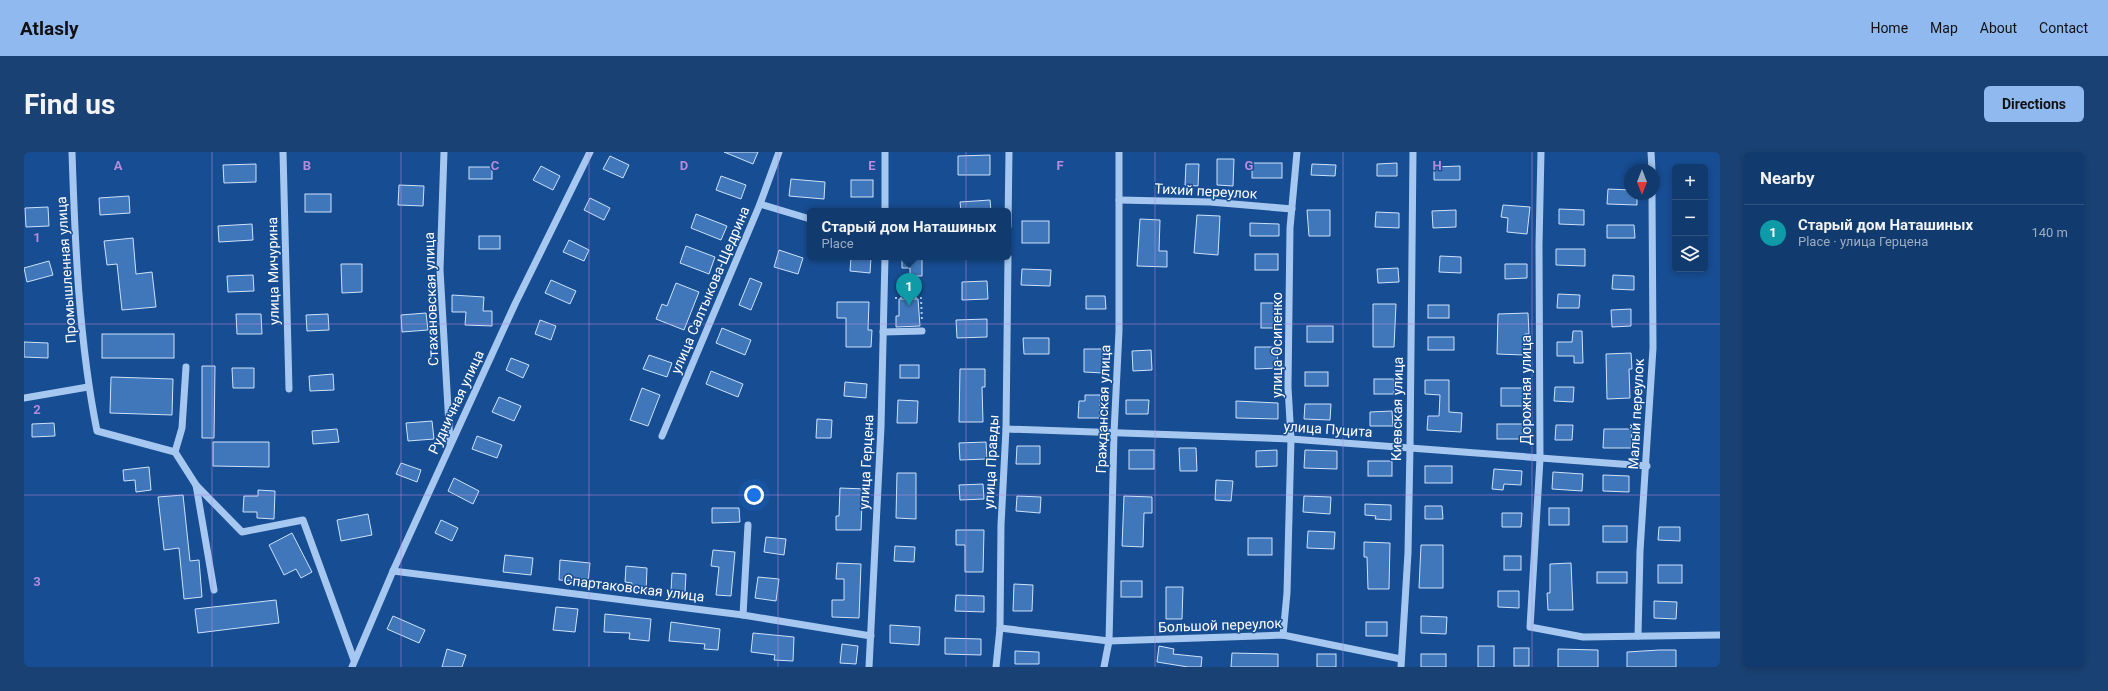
<!DOCTYPE html>
<html lang="en">
<head>
<meta charset="utf-8">
<style>
  :root { --surface:#113a6e; --page:#1a4173; --text:#f1f3f6; --muted:#9cadc2; --line:#305481; --accent:#90b9f0 }
  body { margin:0; font-family:Roboto,sans-serif; background:var(--page); color:var(--text) }
  .controls { position:absolute; right:12px; top:12px; display:grid; overflow:hidden; border-radius:6px; box-shadow:0 2px 6px #0003 }
  .controls button { width:36px; height:36px; display:grid; place-items:center; padding:0; border:0; border-bottom:1px solid var(--line); background:var(--surface); color:var(--text); font:20px sans-serif }
  .compass { position:absolute; left:1600px; top:12px; width:36px; height:36px; border-radius:50%; background:var(--surface); box-shadow:0 2px 6px #0003; rotate:180deg }
  .you { position:absolute; left:730px; top:343px; width:14px; height:14px; margin:-10px; border:3px solid #fff; border-radius:50%; background:#1a73e8; box-shadow:0 0 0 6px #1a73e833 }
  .badge { display:grid; place-items:center; width:26px; height:26px; border-radius:50%; background:var(--accent); color:#fff; font-size:13px; font-weight:700 }
  .pin { position:absolute; translate:-50% -33px; filter:drop-shadow(0 1px 2px #0008) }
  .pin::after { content:''; position:absolute; top:21px; width:14px; height:12px; background:inherit; clip-path:polygon(0 0,100% 0,50% 100%) }
  .popup { position:absolute; left:783px; top:56px; width:204px; height:52px; box-sizing:border-box; display:grid; place-content:center; border-radius:6px; background:var(--surface); filter:drop-shadow(0 1px 3px #0005); font-size:13px; white-space:nowrap; color:var(--muted) }
  .popup b { font-size:15px; color:var(--text) }
  .popup::after { content:''; position:absolute; left:50%; top:100%; margin-left:-8px; border:8px solid transparent; border-top-color:var(--surface) }
  .list { margin:0; padding:0; list-style:none }
  h2 { display:flex; justify-content:space-between; align-items:center; height:52px; margin:0; padding:0 16px; font-size:17px }
  h2 small { font-size:13px; font-weight:400; color:var(--muted) }
  .list li { display:grid; grid-template-columns:26px 1fr auto; gap:12px; align-items:center; box-sizing:border-box; height:56px; padding:0 16px; border-top:1px solid var(--line) }
  .list b { display:block; font-size:15px; white-space:nowrap }
  .list p { margin:0; font-size:13px; white-space:nowrap; color:var(--muted) }
  .list em { font-size:13px; font-style:normal; color:var(--muted) }
  .icon { flex:none; width:22px; height:22px; fill:none; stroke:currentColor; stroke-width:2; stroke-linecap:round; stroke-linejoin:round }
  .map { position:relative; flex:none; width:1696px; height:515px; overflow:hidden; border-radius:6px }
  header { display:flex; align-items:center; gap:24px; box-sizing:border-box; height:56px; padding:0 20px; background:var(--accent); color:#111 }
  header strong { font-size:19px }
  nav { display:flex; gap:22px; margin-inline-start:auto; font-size:14px }
  .intro { display:flex; align-items:center; justify-content:space-between; box-sizing:border-box; height:96px; padding:0 24px }
  h1 { margin:0; font-size:28px }
  .button { padding:10px 18px; border-radius:6px; background:var(--accent); color:#111; font-size:14px; font-weight:700 }
  main { display:flex; gap:24px; padding:0 24px }
  aside { flex:1; background:var(--surface); border-radius:6px; box-shadow:0 2px 6px #0003 }
  .map>svg:first-child { display:block }
</style>
</head>
<body>
<header>
<strong>Atlasly</strong>
<nav><a>Home</a><a>Map</a><a>About</a><a>Contact</a></nav>
</header>
<div class="intro"><h1>Find us</h1><a class="button">Directions</a></div>
<main>
<div class="map">
<svg width="1696" height="515" viewBox="0 0 1696 515">
  <rect width="100%" height="100%" fill="#174d92"/>
  <g fill="#4077ba" stroke="#cde2fb">
    <polygon points="700,0 734,0 729,12"/>
    <polygon points="966,3 966,23 934,23 934,4"/>
    <polygon points="586,4 605,13 599,26 579,17"/>
    <polygon points="1193,7 1210,7 1209,34 1193,33"/>
    <rect x="1228" y="11" width="30" height="15"/>
    <polygon points="1373,11 1373,24 1353,24 1353,12"/>
    <polygon points="232,12 232,30 200,31 199,13"/>
    <polygon points="1162,12 1175,12 1174,34 1161,33"/>
    <polygon points="1288,12 1312,13 1311,24 1287,23"/>
    <polygon points="517,14 536,24 529,38 509,28"/>
    <polygon points="1436,14 1436,28 1410,28 1410,15"/>
    <rect x="445" y="15" width="23" height="12"/>
    <polygon points="697,24 722,33 717,47 692,38"/>
    <polygon points="767,27 801,30 800,47 765,44"/>
    <rect x="827" y="28" width="22" height="17"/>
    <polygon points="375,33 400,34 399,54 374,53"/>
    <polygon points="1584,37 1606,38 1606,42 1613,42 1613,53 1583,52"/>
    <rect x="281" y="42" width="26" height="18"/>
    <polygon points="105,44 106,61 76,63 75,46"/>
    <polygon points="566,46 586,56 580,68 560,58"/>
    <polygon points="966,48 967,59 937,59 936,50"/>
    <polygon points="1479,53 1506,55 1503,82 1483,80 1484,66 1477,65"/>
    <polygon points="24,55 25,74 2,75 1,56"/>
    <polygon points="1535,57 1560,58 1560,73 1535,72"/>
    <polygon points="1283,58 1306,58 1306,84 1285,84"/>
    <polygon points="1432,58 1432,75 1409,76 1408,59"/>
    <polygon points="1352,60 1375,61 1375,76 1351,75"/>
    <polygon points="672,62 703,74 697,88 667,76"/>
    <polygon points="1173,63 1196,64 1194,103 1170,101"/>
    <polygon points="1116,67 1136,68 1135,99 1143,99 1143,115 1113,114"/>
    <rect x="998" y="69" width="27" height="22"/>
    <polygon points="1226,71 1255,72 1255,84 1226,84"/>
    <polygon points="228,72 229,88 195,90 194,74"/>
    <polygon points="1583,73 1610,73 1611,86 1583,86"/>
    <rect x="455" y="84" width="21" height="13"/>
    <polygon points="109,86 112,122 128,120 132,155 98,158 93,112 83,113 80,89"/>
    <polygon points="545,88 565,98 560,109 539,100"/>
    <polygon points="662,94 691,105 685,122 656,111"/>
    <polygon points="1532,97 1561,97 1561,114 1532,113"/>
    <polygon points="755,98 779,106 774,122 750,115"/>
    <rect x="1231" y="102" width="23" height="16"/>
    <polygon points="1416,104 1437,105 1437,121 1415,120"/>
    <polygon points="827,105 847,105 846,121 826,119"/>
    <polygon points="878,105 898,105 898,124 886,124 886,116 878,116"/>
    <polygon points="25,109 29,123 3,130 0,116"/>
    <polygon points="317,112 338,112 338,140 318,141"/>
    <polygon points="1481,112 1503,112 1503,126 1481,127"/>
    <polygon points="1374,116 1375,130 1354,131 1353,117"/>
    <polygon points="998,117 1027,118 1026,134 997,133"/>
    <polygon points="229,123 230,139 204,140 203,124"/>
    <polygon points="1589,123 1610,124 1610,138 1588,137"/>
    <polygon points="726,126 738,131 727,158 715,153"/>
    <polygon points="527,128 552,139 546,152 521,141"/>
    <polygon points="963,129 964,147 938,148 938,130"/>
    <polygon points="652,131 675,140 660,178 632,167 638,152 643,154"/>
    <polygon points="1534,142 1556,143 1555,156 1533,156"/>
    <polygon points="428,143 460,145 459,159 468,159 468,174 441,173 442,160 428,160"/>
    <polygon points="1062,144 1081,144 1082,157 1062,157"/>
    <polygon points="875,147 894,147 896,174 872,175 872,164 875,164"/>
    <polygon points="813,150 845,150 844,178 848,178 847,195 822,195 822,166 813,166"/>
    <rect x="1237" y="151" width="16" height="25"/>
    <polygon points="1349,152 1372,152 1370,195 1349,195"/>
    <rect x="1404" y="153" width="21" height="13"/>
    <polygon points="1607,157 1607,174 1588,175 1587,158"/>
    <polygon points="402,161 404,178 378,180 377,163"/>
    <polygon points="1504,161 1505,182 1501,182 1500,203 1473,202 1474,162"/>
    <polygon points="212,162 237,162 238,182 213,182"/>
    <polygon points="304,162 305,178 283,179 282,163"/>
    <polygon points="963,167 963,185 933,186 932,168"/>
    <polygon points="516,168 532,174 527,188 511,182"/>
    <rect x="1283" y="174" width="26" height="16"/>
    <polygon points="698,176 727,188 721,203 692,191"/>
    <polygon points="1549,179 1558,179 1559,211 1550,211 1550,204 1533,204 1533,190 1548,190"/>
    <rect x="78" y="182" width="72" height="24"/>
    <rect x="1404" y="185" width="26" height="13"/>
    <polygon points="999,186 1025,186 1025,202 1000,202"/>
    <polygon points="0,190 24,191 24,206 0,205"/>
    <polygon points="1231,195 1253,195 1254,216 1231,217"/>
    <polygon points="1060,197 1079,197 1079,221 1060,220"/>
    <polygon points="1127,198 1128,218 1109,219 1108,199"/>
    <polygon points="1607,201 1608,217 1605,217 1606,246 1583,247 1582,202"/>
    <polygon points="625,203 648,211 643,225 619,217"/>
    <polygon points="487,206 505,213 499,226 482,218"/>
    <rect x="876" y="213" width="19" height="13"/>
    <polygon points="178,214 191,214 190,286 178,286"/>
    <polygon points="208,216 230,216 230,236 209,236"/>
    <polygon points="936,217 961,217 961,235 958,235 959,270 935,270"/>
    <polygon points="687,219 719,232 714,245 682,232"/>
    <rect x="1281" y="220" width="23" height="14"/>
    <polygon points="309,222 310,238 286,239 285,224"/>
    <polygon points="87,225 149,227 148,263 86,261"/>
    <rect x="1350" y="227" width="20" height="15"/>
    <polygon points="1401,228 1425,228 1425,260 1438,261 1437,280 1403,278 1404,264 1415,264 1416,243 1401,242"/>
    <polygon points="821,230 843,232 842,246 820,244"/>
    <polygon points="1531,235 1550,235 1549,250 1530,249"/>
    <polygon points="618,236 636,243 624,274 606,268"/>
    <rect x="1477" y="236" width="24" height="18"/>
    <polygon points="1061,243 1076,243 1076,266 1054,266 1055,249 1061,249"/>
    <polygon points="475,245 497,254 490,269 468,260"/>
    <polygon points="874,248 894,249 893,271 873,271"/>
    <polygon points="1102,248 1125,248 1124,262 1102,262"/>
    <polygon points="1212,249 1254,251 1254,267 1212,266"/>
    <polygon points="1281,252 1307,252 1306,268 1280,267"/>
    <polygon points="1368,259 1369,274 1346,274 1346,260"/>
    <polygon points="793,267 808,268 807,286 792,286"/>
    <polygon points="408,269 410,287 384,289 382,271"/>
    <polygon points="30,271 31,284 8,285 8,272"/>
    <rect x="1473" y="272" width="27" height="15"/>
    <polygon points="1532,273 1549,273 1548,288 1531,288"/>
    <polygon points="313,277 315,290 289,292 288,279"/>
    <polygon points="1580,277 1608,277 1607,296 1579,296"/>
    <polygon points="453,284 478,293 473,306 448,297"/>
    <polygon points="189,290 245,290 245,315 189,314"/>
    <polygon points="962,290 963,307 936,308 935,291"/>
    <polygon points="993,294 1016,294 1016,312 992,312"/>
    <polygon points="1155,296 1172,296 1173,319 1156,319"/>
    <rect x="1105" y="298" width="25" height="19"/>
    <polygon points="1253,298 1253,314 1232,315 1232,299"/>
    <polygon points="1281,298 1313,299 1313,317 1280,316"/>
    <rect x="1344" y="309" width="24" height="15"/>
    <polygon points="377,311 397,318 393,330 372,322"/>
    <rect x="1401" y="314" width="27" height="17"/>
    <polygon points="125,315 127,338 112,340 111,328 100,329 99,318"/>
    <polygon points="1470,317 1498,319 1497,333 1480,332 1479,338 1468,337"/>
    <polygon points="1529,320 1559,322 1558,339 1528,337"/>
    <polygon points="873,321 892,321 892,367 872,366"/>
    <polygon points="1579,323 1605,324 1605,340 1579,339"/>
    <polygon points="430,326 455,339 449,352 424,339"/>
    <polygon points="1192,328 1209,329 1207,349 1191,348"/>
    <polygon points="959,332 960,347 936,348 935,333"/>
    <polygon points="816,336 841,337 840,349 838,349 837,378 812,378 812,364 815,364"/>
    <polygon points="234,338 251,339 250,367 233,366 233,360 219,360 220,344 234,344"/>
    <polygon points="159,343 166,409 175,408 178,445 160,447 155,396 140,398 134,345"/>
    <polygon points="993,344 1017,345 1016,361 992,359"/>
    <polygon points="1100,344 1128,345 1128,361 1120,361 1119,395 1098,394"/>
    <polygon points="1280,344 1307,345 1306,362 1279,360"/>
    <polygon points="1341,352 1367,353 1367,368 1351,367 1352,364 1341,363"/>
    <polygon points="1401,354 1418,354 1419,367 1401,367"/>
    <polygon points="688,356 715,356 716,370 688,371"/>
    <rect x="1525" y="356" width="20" height="17"/>
    <polygon points="1478,361 1498,361 1497,375 1478,375"/>
    <polygon points="344,362 348,383 317,389 313,368"/>
    <polygon points="417,368 434,376 428,389 411,381"/>
    <rect x="1579" y="374" width="24" height="16"/>
    <polygon points="1635,375 1656,375 1656,389 1634,388"/>
    <polygon points="932,378 960,378 959,420 941,420 941,393 932,393"/>
    <polygon points="1284,379 1311,380 1310,397 1283,396"/>
    <polygon points="268,381 288,420 277,426 272,417 260,423 245,393"/>
    <polygon points="742,385 762,387 760,403 740,400"/>
    <rect x="1224" y="386" width="24" height="17"/>
    <polygon points="1340,390 1366,391 1365,437 1344,437 1343,405 1340,405"/>
    <polygon points="1397,393 1419,393 1419,436 1395,436"/>
    <polygon points="871,394 891,395 890,410 870,409"/>
    <polygon points="689,398 711,400 707,444 692,443 695,415 687,414"/>
    <polygon points="481,403 509,406 507,423 479,420"/>
    <rect x="1480" y="404" width="17" height="14"/>
    <polygon points="536,408 566,411 564,430 535,428"/>
    <polygon points="813,411 837,412 835,466 808,465 808,448 820,448 820,427 812,427"/>
    <polygon points="1547,411 1549,458 1524,458 1523,441 1526,441 1526,412"/>
    <rect x="1634" y="413" width="24" height="18"/>
    <polygon points="602,414 623,416 622,440 607,439 608,431 601,430"/>
    <rect x="1573" y="420" width="30" height="11"/>
    <polygon points="648,421 662,422 661,440 647,439"/>
    <polygon points="734,425 755,427 752,449 731,446"/>
    <rect x="1097" y="429" width="21" height="16"/>
    <polygon points="990,432 1009,433 1008,459 989,459"/>
    <polygon points="1142,435 1159,435 1158,467 1142,467"/>
    <polygon points="1474,439 1495,439 1495,456 1474,455"/>
    <polygon points="932,443 960,444 960,460 931,459"/>
    <polygon points="252,448 255,471 174,481 171,457"/>
    <polygon points="1630,449 1653,450 1652,467 1630,466"/>
    <polygon points="532,455 554,457 551,480 529,478"/>
    <polygon points="581,462 627,467 625,489 605,487 606,481 580,480"/>
    <polygon points="369,464 401,478 395,491 363,477"/>
    <polygon points="1397,464 1423,465 1422,482 1397,481"/>
    <polygon points="647,470 696,477 694,498 680,497 681,492 645,489"/>
    <rect x="1342" y="470" width="21" height="14"/>
    <polygon points="866,473 896,475 895,493 866,491"/>
    <polygon points="729,481 770,485 769,509 750,508 751,503 727,500"/>
    <polygon points="921,486 957,487 957,503 921,502"/>
    <polygon points="818,492 834,494 832,512 816,511"/>
    <polygon points="1135,494 1150,497 1149,502 1178,505 1177,515 1164,515 1133,510"/>
    <rect x="1454" y="494" width="16" height="21"/>
    <rect x="1490" y="496" width="15" height="18"/>
    <polygon points="423,497 442,503 438,515 418,515"/>
    <polygon points="1534,497 1574,498 1574,515 1534,515"/>
    <polygon points="1635,498 1652,498 1652,515 1603,515 1603,500"/>
    <polygon points="991,499 1015,500 1015,512 991,512"/>
    <polygon points="1208,501 1254,502 1254,515 1207,515"/>
    <rect x="1293" y="502" width="19" height="13"/>
    <rect x="1397" y="502" width="25" height="13"/>
  </g>
  <g fill="none" stroke-linecap="round" stroke-linejoin="round">
    <polyline stroke="#a6c8f0" stroke-width="2" stroke-dasharray="2 3" stroke-linecap="butt" points="871,146 897,146 898,170"/>
    <g stroke="#a6c8f0" stroke-width="7">
      <path d="M48,0c3,92 7,190 25,279l78,21 21,33 18,105"/>
      <polyline points="259,0 265,237"/>
      <polyline points="420,0 416,118 426,291"/>
      <polyline points="861,0 861,59"/>
      <polyline points="1517,0 1515,93 1516,307 1506,475 1559,485 1696,483"/>
      <polyline points="1627,0 1628,18"/>
      <polyline points="1095,48 1186,50 1268,57"/>
      <polyline points="736,52 786,67"/>
      <polyline points="984,74 985,0"/>
      <polyline points="859,180 898,179"/>
      <polyline points="0,246 64,235"/>
      <polyline points="982,277 1267,287 1623,314"/>
      <polyline points="638,284 736,52 755,0"/>
      <polyline points="151,300 158,276 162,215"/>
      <polyline points="172,333 218,380 279,368 330,508"/>
      <polyline points="369,419 719,463 847,484"/>
      <polyline points="719,463 724,373"/>
      <polyline points="976,476 1085,489 1259,483 1377,507"/>
      <polyline points="1259,483 1263,441 1267,287 1264,235 1266,76 1273,0"/>
      <polyline points="1614,484 1616,399 1629,196 1628,42"/>
      <polyline points="328,515 369,419 491,152 566,0"/>
      <polyline points="845,515 857,275 861,105"/>
      <polyline points="972,515 976,476 977,373 982,277 984,105"/>
      <polyline points="1080,515 1085,489 1090,281 1095,179 1095,0"/>
      <polyline points="1377,515 1384,401 1386,295 1389,0"/>
    </g>
  </g>
  <path fill="none" stroke="#b68bdc" stroke-width="1" stroke-opacity="0.55" d="M188,0v515M377,0v515M565,0v515M754,0v515M942,0v515M1131,0v515M1319,0v515M1508,0v515M0,172h1696M0,343h1696"/>
  <g text-anchor="middle" stroke-width="3" stroke-linejoin="round" paint-order="stroke">
    <g font-size="14" fill="#fff" stroke="#174d92">
      <text transform="translate(1182 39) rotate(3)" y="5">Тихий переулок</text>
      <text transform="translate(42 118) rotate(-94)" y="5">Промышленная улица</text>
      <text transform="translate(249 119) rotate(-91)" y="5">улица Мичурина</text>
      <text transform="translate(686 138) rotate(-67)" y="5">улица Салтыкова-Щедрина</text>
      <text transform="translate(407 147) rotate(-92)" y="5">Стахановская улица</text>
      <text transform="translate(1253 193) rotate(-90)" y="5">улица Осипенко</text>
      <text transform="translate(1502 238) rotate(-90)" y="5">Дорожная улица</text>
      <text transform="translate(432 250) rotate(-65)" y="5">Рудничная улица</text>
      <text transform="translate(1079 257) rotate(-88)" y="5">Гражданская улица</text>
      <text transform="translate(1373 257) rotate(-89)" y="5">Киевская улица</text>
      <text transform="translate(1612 262) rotate(-87)" y="5">Малый переулок</text>
      <text transform="translate(1304 277) rotate(4)" y="5">улица Пуцита</text>
      <text transform="translate(842 310) rotate(-87)" y="5">улица Герцена</text>
      <text transform="translate(967 310) rotate(-87)" y="5">улица Правды</text>
      <text transform="translate(610 436) rotate(7)" y="5">Спартаковская улица</text>
      <text transform="translate(1196 473) rotate(-2)" y="5">Большой переулок</text>
    </g>
  </g>
  <g font-size="13" text-anchor="middle" font-weight="bold" fill="#b68bdc" stroke="#174d92" stroke-width="3" stroke-linejoin="round" paint-order="stroke">
    <text x="94" y="18">A</text>
    <text x="283" y="18">B</text>
    <text x="471" y="18">C</text>
    <text x="660" y="18">D</text>
    <text x="848" y="18">E</text>
    <text x="1036" y="18">F</text>
    <text x="1225" y="18">G</text>
    <text x="1413" y="18">H</text>
    <text x="13" y="90">1</text>
    <text x="13" y="262">2</text>
    <text x="13" y="434">3</text>
  </g>
</svg>
<div class="controls">
<button>+</button>
<button>−</button>
<button><svg class="icon" aria-label="layers" viewBox="0 0 24 24"><path d="M12 4l9 5-9 5-9-5zM3 14l9 5 9-5"/></svg></button>
</div>
<svg class="compass" viewBox="-18 -18 36 36"><path d="M0-13l5 13h-10z" fill="#e53935"/><path d="M0 13l5-13h-10z" fill="#9cadc2"/></svg>
<div class="you"></div>
<div class="pin badge" style="left:885px;top:154px;background:#0f9aa8">1</div>
<div class="popup"><b>Старый дом Наташиных</b>Place</div>
</div>
<aside>
<h2>Nearby<small></small></h2>
<ul class="list">
<li><span class="badge" style="background:#0f9aa8">1</span><div><b>Старый дом Наташиных</b><p>Place · улица Герцена</p></div><em>140 m</em></li>
</ul>
</aside>
</main>
</body>
</html>
